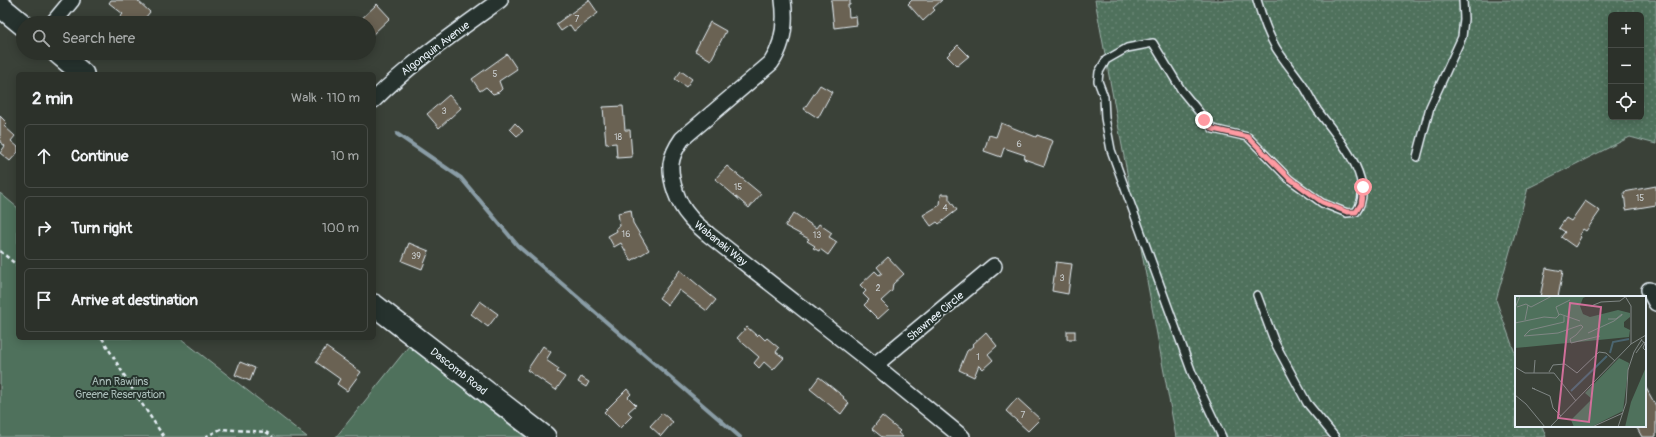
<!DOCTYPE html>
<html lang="en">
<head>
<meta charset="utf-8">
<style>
  :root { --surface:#2c312a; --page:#383d36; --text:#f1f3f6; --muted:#a6a9a8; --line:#484c47 }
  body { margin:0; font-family:Pangolin,sans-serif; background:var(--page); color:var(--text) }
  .controls { position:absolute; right:12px; top:12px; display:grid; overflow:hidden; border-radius:6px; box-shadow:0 2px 10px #0003 }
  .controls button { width:36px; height:36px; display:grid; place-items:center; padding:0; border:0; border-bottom:1px solid var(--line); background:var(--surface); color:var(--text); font:20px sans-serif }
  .stop { position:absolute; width:12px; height:12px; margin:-9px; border:3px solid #ff9aa2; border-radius:50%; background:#fff }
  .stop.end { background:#ff9aa2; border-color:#fff; box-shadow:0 1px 4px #0008 }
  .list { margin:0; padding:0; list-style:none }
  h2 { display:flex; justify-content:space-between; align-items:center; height:52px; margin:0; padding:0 16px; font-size:17px }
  h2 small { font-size:13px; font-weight:400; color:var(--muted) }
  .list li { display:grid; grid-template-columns:26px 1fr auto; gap:12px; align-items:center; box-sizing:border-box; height:64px; margin:0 8px 8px; padding:0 8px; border:1px solid var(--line); border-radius:6px }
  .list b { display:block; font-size:15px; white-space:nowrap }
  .list em { font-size:13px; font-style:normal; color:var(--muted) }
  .icon { flex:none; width:22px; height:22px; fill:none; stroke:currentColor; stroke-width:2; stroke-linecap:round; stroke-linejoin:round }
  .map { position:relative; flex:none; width:1656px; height:437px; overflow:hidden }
  .search { position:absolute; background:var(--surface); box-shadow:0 2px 10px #0003; left:16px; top:16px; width:360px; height:44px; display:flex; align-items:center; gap:10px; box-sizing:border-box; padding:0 14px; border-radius:22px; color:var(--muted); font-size:15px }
  .panel { position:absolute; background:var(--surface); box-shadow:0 2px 10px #0003; left:16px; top:72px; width:360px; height:268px; border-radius:6px }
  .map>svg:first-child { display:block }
</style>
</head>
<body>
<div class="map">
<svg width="1656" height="437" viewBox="0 0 1656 437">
  <defs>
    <pattern id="grass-dots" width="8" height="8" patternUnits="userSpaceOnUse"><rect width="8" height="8" fill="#4f715c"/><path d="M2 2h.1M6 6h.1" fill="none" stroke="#688674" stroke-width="1.8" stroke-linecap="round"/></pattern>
  </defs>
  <rect width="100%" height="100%" fill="#3a4138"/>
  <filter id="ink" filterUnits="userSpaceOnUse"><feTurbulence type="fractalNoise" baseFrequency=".025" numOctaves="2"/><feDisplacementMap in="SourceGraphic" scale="8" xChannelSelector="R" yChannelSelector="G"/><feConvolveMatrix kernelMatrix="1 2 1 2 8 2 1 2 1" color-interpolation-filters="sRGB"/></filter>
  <g filter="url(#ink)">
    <path fill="url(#grass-dots)" stroke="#9cb1aa" fill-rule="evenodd" d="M1095,0h561v144l-26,-7 -102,51 -32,112 20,56v70h26l4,11h-370zM1611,15h30v102h-30z"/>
    <g fill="#4f715c" stroke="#9cb1aa">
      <polygon points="0,193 18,208 18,338 180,338 307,437 0,437"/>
      <polygon points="409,346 525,437 336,437"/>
    </g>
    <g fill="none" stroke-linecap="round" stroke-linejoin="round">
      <polyline stroke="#8a9da6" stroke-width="4" points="397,134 461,178 518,246 740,437"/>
    </g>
    <g fill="#6a6253" stroke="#e8f1f8">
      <polygon points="111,0 137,0 150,12 141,23 115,23 123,14 109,3"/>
      <polygon points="589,0 598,13 574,31 570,25 561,31 556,24"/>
      <polygon points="831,0 850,0 850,5 848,5 849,17 856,16 857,25 834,28"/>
      <polygon points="912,0 942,0 933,8 935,10 923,21 908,4"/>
      <polygon points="377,4 390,18 372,35 369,33 369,23 357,23"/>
      <polygon points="710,22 726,31 711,60 695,51"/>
      <polygon points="958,45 969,56 957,66 947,56"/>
      <polygon points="507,54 517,69 499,81 502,89 499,92 493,94 486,87 480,91 472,79"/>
      <polygon points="681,71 692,79 686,87 675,79"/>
      <polygon points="820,85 832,92 818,118 804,109"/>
      <polygon points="449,95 461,108 439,128 427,114"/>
      <polygon points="623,106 625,130 630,130 632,157 617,158 616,143 606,144 603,107"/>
      <polygon points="0,116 7,123 4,126 15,136 11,141 18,147 18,152 10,161 0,153 5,146 0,142"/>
      <polygon points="515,123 523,131 517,136 510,129"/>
      <polygon points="1001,123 1036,137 1037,135 1053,141 1044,166 1024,159 1025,155 1004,148 1001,157 984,151 989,135 996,137"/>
      <polygon points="727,166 761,194 749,208 715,179"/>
      <polygon points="1656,186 1656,205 1626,210 1624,192"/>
      <polygon points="941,194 949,194 949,199 957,210 939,224 937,222 931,226 923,215 940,205"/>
      <polygon points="1585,201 1600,211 1586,231 1583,229 1579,235 1581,237 1575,247 1561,237 1565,232 1559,228 1566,218 1571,221"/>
      <polygon points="631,210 633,223 649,250 631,261 621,243 614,247 608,236 617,231 616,228 620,226 618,213"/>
      <polygon points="794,213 816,228 819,224 832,233 829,237 837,242 828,255 820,249 819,251 813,248 815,246 807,241 809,239 785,226"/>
      <polygon points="409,243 429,251 422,269 402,261"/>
      <polygon points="888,257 904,274 893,284 892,291 881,301 889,309 878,319 864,305 869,300 863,294 866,291 860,285 875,271 879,275 882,273 877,267"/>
      <polygon points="1056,262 1072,264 1068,294 1052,291"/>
      <polygon points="1546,268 1563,271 1558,297 1540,297"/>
      <polygon points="680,270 716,300 707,311 679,290 668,305 659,298"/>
      <polygon points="480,301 498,314 488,327 471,314"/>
      <polygon points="747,327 757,336 759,334 765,340 767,338 779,348 776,352 784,358 773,370 764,362 759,368 754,363 759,357 737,338"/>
      <rect x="1067" y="331" width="8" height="8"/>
      <polygon points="986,332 997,346 988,354 993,360 983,369 979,365 974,377 959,370 967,351 973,346 972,345"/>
      <polygon points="543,346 551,352 546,360 559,369 557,372 565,377 556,390 527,370"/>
      <polygon points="326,347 361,372 347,391 337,384 340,379 316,362"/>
      <polygon points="240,362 255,368 250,381 235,375"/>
      <polygon points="581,377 589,382 586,387 578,382"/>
      <polygon points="819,377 844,397 843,398 849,403 841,414 810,389"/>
      <polygon points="1646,388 1656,406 1656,436 1654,437 1642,437 1637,428 1645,426 1645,389"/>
      <polygon points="627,389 631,394 628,397 636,405 628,412 632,416 620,428 604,412"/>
      <polygon points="1017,398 1040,419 1028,431 1006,411"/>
      <polygon points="662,413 673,422 661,436 650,426"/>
      <polygon points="882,416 900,431 898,433 903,437 882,437 872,429"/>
    </g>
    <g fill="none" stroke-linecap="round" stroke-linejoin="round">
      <defs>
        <g id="lane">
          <polyline points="1417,157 1430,107 1462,37 1464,19 1463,0"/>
          <polyline points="1257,295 1275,343 1307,403 1335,437"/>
          <path d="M1222,437l-30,-64 -81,-223 -6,-32 -1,-21 -6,-16 1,-9 7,-12 21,-12 26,-5 29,48 31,38 35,8 41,42 33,24 25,10 9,-1c22,-31 -20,-77 -38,-101 -7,-10 -11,-22 -19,-31 -8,-11 -16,-21 -23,-32 -9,-16 -14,-31 -19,-48"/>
        </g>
        <g id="street">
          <path d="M783,0c3,22 1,44 -12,63l-89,76c-5,7 -10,16 -11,25 -1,17 7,40 18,52 5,7 13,13 20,19l158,124 95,78"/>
          <polyline points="53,23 72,0"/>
          <path d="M374,100c39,-39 82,-68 126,-100"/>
          <polyline points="1649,290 1656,303"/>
          <polyline points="875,365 994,266"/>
        </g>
        <g id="secondary">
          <polyline points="0,6 23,25"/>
          <polyline points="58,53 83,74"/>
          <polyline points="374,305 545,437"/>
        </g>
      </defs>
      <use href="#lane" stroke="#e8f1f8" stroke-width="10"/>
      <use href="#street" stroke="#e8f1f8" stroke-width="18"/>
      <use href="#secondary" stroke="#e8f1f8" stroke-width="24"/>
      <g stroke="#e8f1f8" stroke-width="2.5" stroke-dasharray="4 3" stroke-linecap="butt">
        <polyline points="0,251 18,266"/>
        <polyline points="102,338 136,395 164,437"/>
        <polyline points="205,437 221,429 266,432 273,437"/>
      </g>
      <use href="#lane" stroke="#26332d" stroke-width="7"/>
      <use href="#street" stroke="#26332d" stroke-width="15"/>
      <use href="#secondary" stroke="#26332d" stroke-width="21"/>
    </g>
  </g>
  <g fill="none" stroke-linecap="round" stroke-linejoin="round" filter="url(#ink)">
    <polyline stroke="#ff9aa2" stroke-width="5" points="1204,120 1213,129 1248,137 1289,178 1322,202 1347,212 1356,212 1361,204 1363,187"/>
  </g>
  <g text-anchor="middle" stroke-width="4" stroke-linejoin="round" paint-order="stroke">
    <g font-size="9" fill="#c8cdcf">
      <text x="577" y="22">7</text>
      <text x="495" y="77">5</text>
      <text x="444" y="114">3</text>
      <text x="618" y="140">18</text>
      <text x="1019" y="147">6</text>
      <text x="738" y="190">15</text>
      <text x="1640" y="201">15</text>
      <text x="945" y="211">4</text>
      <text x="626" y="237">16</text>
      <text x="817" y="238">13</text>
      <text x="416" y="259">39</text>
      <text x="1062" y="281">3</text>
      <text x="878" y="291">2</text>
      <text x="978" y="360">1</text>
      <text x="1023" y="418">7</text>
    </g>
    <g font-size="11" fill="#e8f1f8" stroke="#26332d">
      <text transform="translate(435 48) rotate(-37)" y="4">Algonquin Avenue</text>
      <text transform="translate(721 243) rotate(39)" y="4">Wabanaki Way</text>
      <text transform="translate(935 316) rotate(-40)" y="4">Shawnee Circle</text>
      <text transform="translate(459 371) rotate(38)" y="4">Dascomb Road</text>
    </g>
    <g font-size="11" fill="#abbeba" stroke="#26332d">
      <text x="120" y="385">Ann Rawlins<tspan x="120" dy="13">Greene Reservation</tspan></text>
    </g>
  </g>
  <g transform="translate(1515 296)">
    <rect width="131" height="131" fill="#3a4138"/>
    <path d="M0,0h73l-5,2 -3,8 3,8 7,3 28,-7 12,3v4l-6,5v5l6,3 -1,7 -114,11z" fill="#4f715c"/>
    <path d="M104,62l10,5 -6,48 -32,16h-17l-3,-7 21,-21 -7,-6zM131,71v60h-21l6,-25z" fill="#4f715c"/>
    <path fill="none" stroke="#4b6570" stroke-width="2" d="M95,57l3,-11 16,-3M56,95l36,-35"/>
    <path fill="none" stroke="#808785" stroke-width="1" d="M110,0l6,10v38M76,10l10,-4 19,-1 5,-4M2,11l9,-3 5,3 21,-11M0,12l5,-12M44,19l-3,-8 14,-7M49,20v6l-34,8 -6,6 34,-3 23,-8 2,2 -7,8 -6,4 1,4 29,-7M10,24l3,-15M0,27l29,-6 12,1 4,-4 20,7M73,37l26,-12 8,-6v-1l-6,5h-8M126,44l4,3 -2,5 3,3M121,57l8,-11M0,71l10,6h29l22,28M34,76l4,-7 12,-1 12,9 22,-21 7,1 9,8M19,77l1,-13M20,93l-3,-1 18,8 3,12 8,8M0,99l11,9 19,23M35,131l81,-83 15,-9M77,131l31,-14M103,131l8,-24 2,-33 6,-18 8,-13"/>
    <path fill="#d16f9a" fill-opacity="0.15" stroke="#d16f9a" stroke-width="2" d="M55,7l31,4 -12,115 -31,-4z"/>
    <rect width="131" height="131" fill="none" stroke="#e8f1f8" stroke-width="2"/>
  </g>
</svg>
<div class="controls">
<button>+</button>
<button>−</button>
<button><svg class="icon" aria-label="locate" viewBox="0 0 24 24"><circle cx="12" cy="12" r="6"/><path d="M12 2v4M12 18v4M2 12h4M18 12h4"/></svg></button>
</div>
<div class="stop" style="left:1363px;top:187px"></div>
<div class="stop end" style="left:1204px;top:120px"></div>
<div class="search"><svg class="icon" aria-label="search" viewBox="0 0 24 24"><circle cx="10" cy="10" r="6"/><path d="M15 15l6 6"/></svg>Search here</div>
<section class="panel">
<h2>2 min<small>Walk · 110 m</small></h2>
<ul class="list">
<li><svg class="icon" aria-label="ahead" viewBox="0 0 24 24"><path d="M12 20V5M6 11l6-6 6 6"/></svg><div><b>Continue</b></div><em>10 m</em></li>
<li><svg class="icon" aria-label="right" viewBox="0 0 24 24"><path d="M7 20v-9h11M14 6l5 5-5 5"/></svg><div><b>Turn right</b></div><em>100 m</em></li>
<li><svg class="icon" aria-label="arrive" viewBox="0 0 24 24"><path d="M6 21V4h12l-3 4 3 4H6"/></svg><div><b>Arrive at destination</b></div></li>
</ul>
</section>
</div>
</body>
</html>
